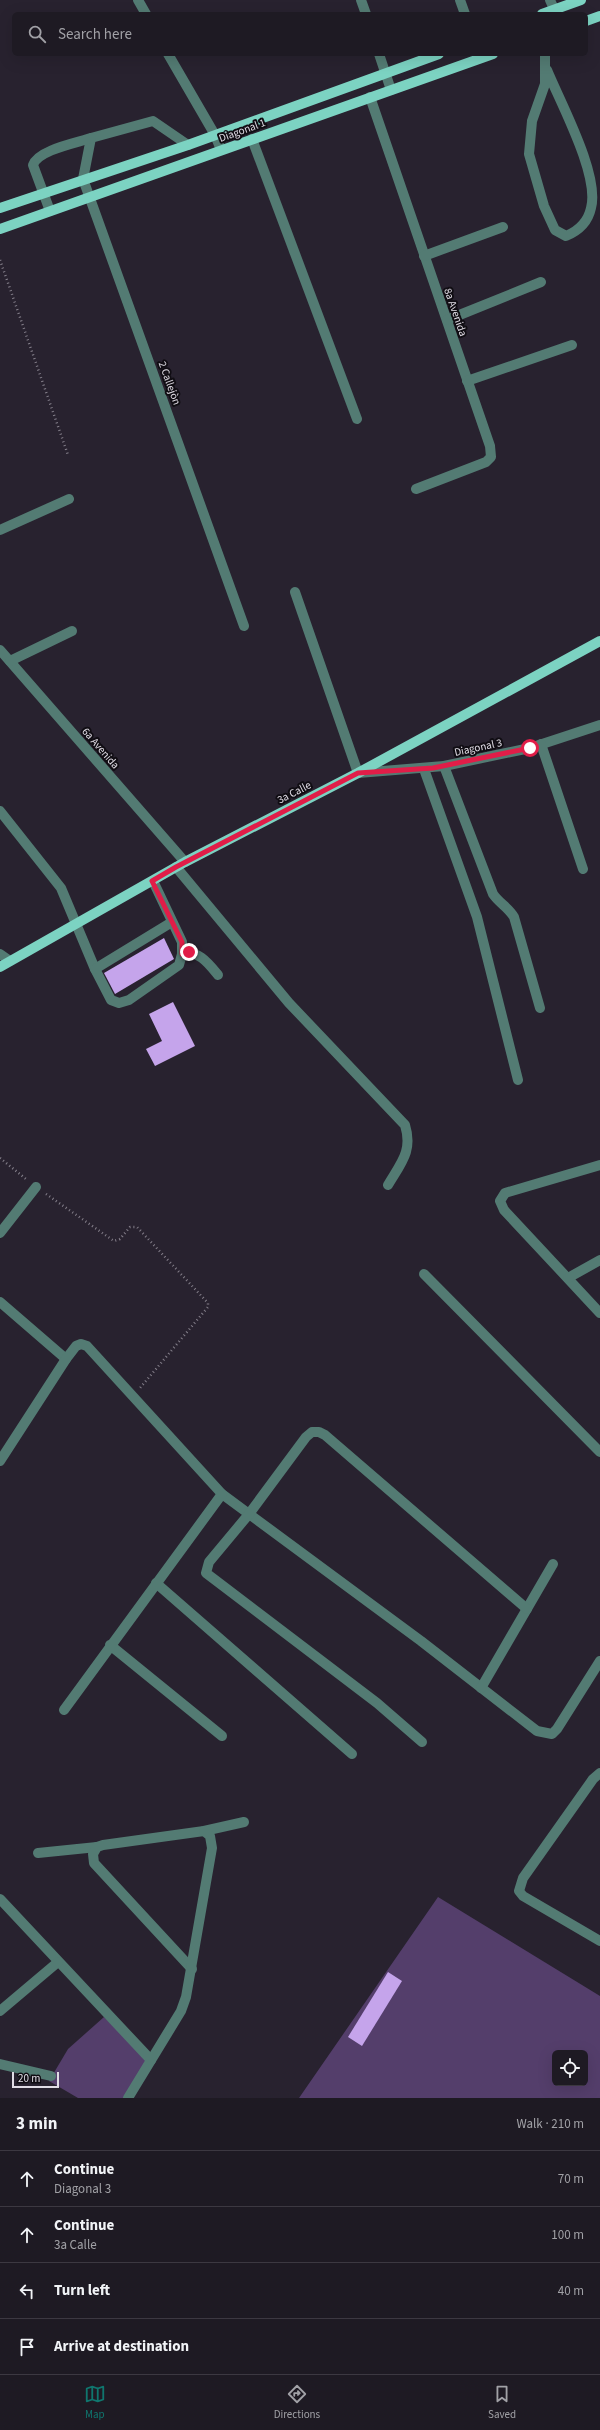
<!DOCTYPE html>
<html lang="en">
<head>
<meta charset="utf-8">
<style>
  :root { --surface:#1e1a23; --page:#2b2730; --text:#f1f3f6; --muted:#a1a1a6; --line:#3c3841; --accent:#0f766e }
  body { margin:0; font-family:"Source Sans 3",sans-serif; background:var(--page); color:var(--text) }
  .controls { position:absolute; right:12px; bottom:12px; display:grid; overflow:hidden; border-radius:6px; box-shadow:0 4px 16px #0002 }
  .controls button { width:36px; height:36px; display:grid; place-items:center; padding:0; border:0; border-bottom:1px solid var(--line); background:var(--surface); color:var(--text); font:20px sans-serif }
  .scale { position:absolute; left:12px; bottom:10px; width:47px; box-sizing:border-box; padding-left:4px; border:2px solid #e0dce5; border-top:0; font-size:11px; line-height:14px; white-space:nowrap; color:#e0dce5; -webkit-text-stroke:3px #100d13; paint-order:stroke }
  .stop { position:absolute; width:12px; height:12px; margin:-9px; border:3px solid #e11d48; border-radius:50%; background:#fff }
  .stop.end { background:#e11d48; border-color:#fff; box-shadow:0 1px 4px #0008 }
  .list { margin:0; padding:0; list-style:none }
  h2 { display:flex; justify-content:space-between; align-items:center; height:52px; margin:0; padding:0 16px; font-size:17px }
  h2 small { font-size:13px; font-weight:400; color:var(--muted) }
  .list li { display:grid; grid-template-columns:26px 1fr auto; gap:12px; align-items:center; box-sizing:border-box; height:56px; padding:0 16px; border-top:1px solid var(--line) }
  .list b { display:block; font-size:15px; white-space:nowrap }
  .list p { margin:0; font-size:13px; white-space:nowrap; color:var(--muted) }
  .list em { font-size:13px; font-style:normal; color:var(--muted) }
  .icon { flex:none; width:22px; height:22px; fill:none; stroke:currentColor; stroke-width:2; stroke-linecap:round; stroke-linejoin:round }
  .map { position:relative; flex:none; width:600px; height:2098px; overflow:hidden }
  .search { position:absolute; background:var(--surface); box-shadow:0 4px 16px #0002; left:12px; right:12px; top:12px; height:44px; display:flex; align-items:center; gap:10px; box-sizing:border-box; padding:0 14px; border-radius:6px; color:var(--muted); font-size:15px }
  .sheet { height:276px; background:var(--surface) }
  nav { display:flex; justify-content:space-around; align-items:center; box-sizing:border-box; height:56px; border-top:1px solid var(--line); background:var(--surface); font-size:11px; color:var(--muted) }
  nav a { display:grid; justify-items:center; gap:2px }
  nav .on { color:var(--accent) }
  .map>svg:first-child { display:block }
</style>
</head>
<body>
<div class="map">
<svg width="600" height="2098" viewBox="0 0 600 2098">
  <rect width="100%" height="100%" fill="#28222f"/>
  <g fill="#543e6b" fill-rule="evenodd">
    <path d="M438,1897l162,99v102h-301zM555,2053h30v30h-30z"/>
    <polygon points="104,2017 151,2060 125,2098 78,2098 49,2081 68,2049"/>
  </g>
  <g fill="#c5a4eb">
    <polygon points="164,938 174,959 115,994 104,973"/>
    <polygon points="173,1002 195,1046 155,1066 146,1049 162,1041 149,1014"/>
    <polygon points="388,1972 402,1981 362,2046 348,2037"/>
  </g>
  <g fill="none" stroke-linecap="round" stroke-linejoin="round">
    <g stroke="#847f8a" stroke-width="2.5" stroke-dasharray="1 3" stroke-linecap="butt">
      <polyline points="0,260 68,455"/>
      <polyline points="0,1158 26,1179"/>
      <polyline points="46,1194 114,1241 120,1239 130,1227 137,1227 208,1303 208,1307 140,1388"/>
    </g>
    <g stroke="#537b73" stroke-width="10">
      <polyline points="138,0 146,14"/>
      <polyline points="361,0 366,14"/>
      <polyline points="460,0 465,14"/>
      <polyline points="550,0 554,9"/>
      <polyline points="168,54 215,135 221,150"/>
      <polyline points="379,54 391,90"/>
      <path d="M545,54v30l-13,37 -3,33 15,52 11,24 11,6c12,-5 22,-14 25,-28 9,-33 -31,-106 -44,-138"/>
      <polyline points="370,97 490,446 491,457 486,462 416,489"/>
      <polyline points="252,139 357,419"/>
      <polyline points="188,145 153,121 91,138 83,179 244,626"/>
      <path d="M50,211l-17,-46c5,-15 43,-22 58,-27"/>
      <polyline points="424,256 503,227"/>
      <polyline points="447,320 541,282"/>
      <polyline points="467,381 572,345"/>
      <polyline points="0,530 69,499"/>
      <polyline points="295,592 358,773 444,766 530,748 600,725"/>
      <polyline points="0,650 185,862"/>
      <polyline points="10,661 72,631"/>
      <polyline points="541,744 583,869"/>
      <path d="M444,766l49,128c6,9 15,13 21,23l26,91"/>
      <polyline points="424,769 477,917 518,1080"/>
      <polyline points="0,811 61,888 95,969 111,1000 119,1003 129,1000 179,965 182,954 182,942 153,881"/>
      <path d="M176,867l113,136 116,122c8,26 -4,38 -17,60"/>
      <polyline points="0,954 10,961"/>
      <path d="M182,954c16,-5 27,10 36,21"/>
      <polyline points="95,969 172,922"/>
      <polyline points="600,1165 505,1193 500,1201 504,1210 600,1313"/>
      <polyline points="0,1233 36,1187"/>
      <polyline points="424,1274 600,1452"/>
      <polyline points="568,1278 600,1260"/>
      <polyline points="0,1302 66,1359"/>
      <polyline points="0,1461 66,1359 76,1346 81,1344 87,1346 222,1494 421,1641 537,1731 552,1734 557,1729 600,1661"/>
      <polyline points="156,1583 352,1754"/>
      <polyline points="110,1645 222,1736"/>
      <polyline points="481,1688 553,1564"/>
      <polyline points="64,1710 222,1494"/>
      <polyline points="422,1742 377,1703 206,1573 209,1562 249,1514 306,1437 312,1432 319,1432 325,1435 527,1609"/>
      <polyline points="600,1773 593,1779 523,1878 519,1891 523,1896 600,1941"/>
      <polyline points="38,1853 97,1847"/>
      <polyline points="0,1899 151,2060"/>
      <polyline points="192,1969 94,1863 93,1854 97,1847 103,1845 204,1831 244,1822"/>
      <polyline points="0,2011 58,1962"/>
      <polyline points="0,2064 51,2076"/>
      <polyline points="128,2098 181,2011 186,1997 212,1848 210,1836 204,1831"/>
    </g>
    <g stroke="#7cd3c2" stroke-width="10">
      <polyline points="542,14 581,0"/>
      <polyline points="586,21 600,16"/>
      <polyline points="0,208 188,145 439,54"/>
      <polyline points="0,229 493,54"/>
      <polyline points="0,967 185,862 358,773 600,641"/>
    </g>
  </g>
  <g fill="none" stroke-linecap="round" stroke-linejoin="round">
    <polyline stroke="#e11d48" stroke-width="5" points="189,952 182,954 182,942 152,881 176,867 358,773 433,768 530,748"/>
  </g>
  <g text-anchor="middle" stroke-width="4" stroke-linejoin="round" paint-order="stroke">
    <g font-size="11" fill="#e0dce5" stroke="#100d13">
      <text transform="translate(242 130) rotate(-20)" y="4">Diagonal 1</text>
      <text transform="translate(456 312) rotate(71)" y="4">8a Avenida</text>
      <text transform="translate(170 383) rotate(70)" y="4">2 Callejòn</text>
      <text transform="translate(478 747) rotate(-12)" y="4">Diagonal 3</text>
      <text transform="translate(101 748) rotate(49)" y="4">6a Avenida</text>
      <text transform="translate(294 792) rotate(-27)" y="4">3a Calle</text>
    </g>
  </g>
</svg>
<div class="controls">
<button><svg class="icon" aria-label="locate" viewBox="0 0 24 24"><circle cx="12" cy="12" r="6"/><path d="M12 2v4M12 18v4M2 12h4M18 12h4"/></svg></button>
</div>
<div class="scale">20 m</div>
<div class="stop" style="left:530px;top:748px"></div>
<div class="stop end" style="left:189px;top:952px"></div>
<div class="search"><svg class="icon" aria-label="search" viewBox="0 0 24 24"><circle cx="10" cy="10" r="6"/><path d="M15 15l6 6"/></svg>Search here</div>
</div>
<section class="sheet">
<h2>3 min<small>Walk · 210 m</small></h2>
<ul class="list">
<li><svg class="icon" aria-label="ahead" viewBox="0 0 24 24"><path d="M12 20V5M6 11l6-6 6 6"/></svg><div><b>Continue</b><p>Diagonal 3</p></div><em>70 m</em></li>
<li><svg class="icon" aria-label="ahead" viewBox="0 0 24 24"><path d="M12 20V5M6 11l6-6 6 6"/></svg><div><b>Continue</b><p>3a Calle</p></div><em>100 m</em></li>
<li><svg class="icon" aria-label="left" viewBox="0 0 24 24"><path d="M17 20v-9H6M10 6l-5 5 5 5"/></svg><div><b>Turn left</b></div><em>40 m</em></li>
<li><svg class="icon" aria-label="arrive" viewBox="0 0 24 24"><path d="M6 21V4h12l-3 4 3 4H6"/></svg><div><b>Arrive at destination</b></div></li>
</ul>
</section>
<nav>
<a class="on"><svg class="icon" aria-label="map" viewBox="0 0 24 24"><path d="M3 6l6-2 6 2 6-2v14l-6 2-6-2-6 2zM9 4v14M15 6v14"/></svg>Map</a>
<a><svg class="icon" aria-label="directions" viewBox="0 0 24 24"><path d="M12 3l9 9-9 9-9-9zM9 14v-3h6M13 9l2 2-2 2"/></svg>Directions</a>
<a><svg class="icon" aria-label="saved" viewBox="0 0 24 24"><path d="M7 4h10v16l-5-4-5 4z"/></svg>Saved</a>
</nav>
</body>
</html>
